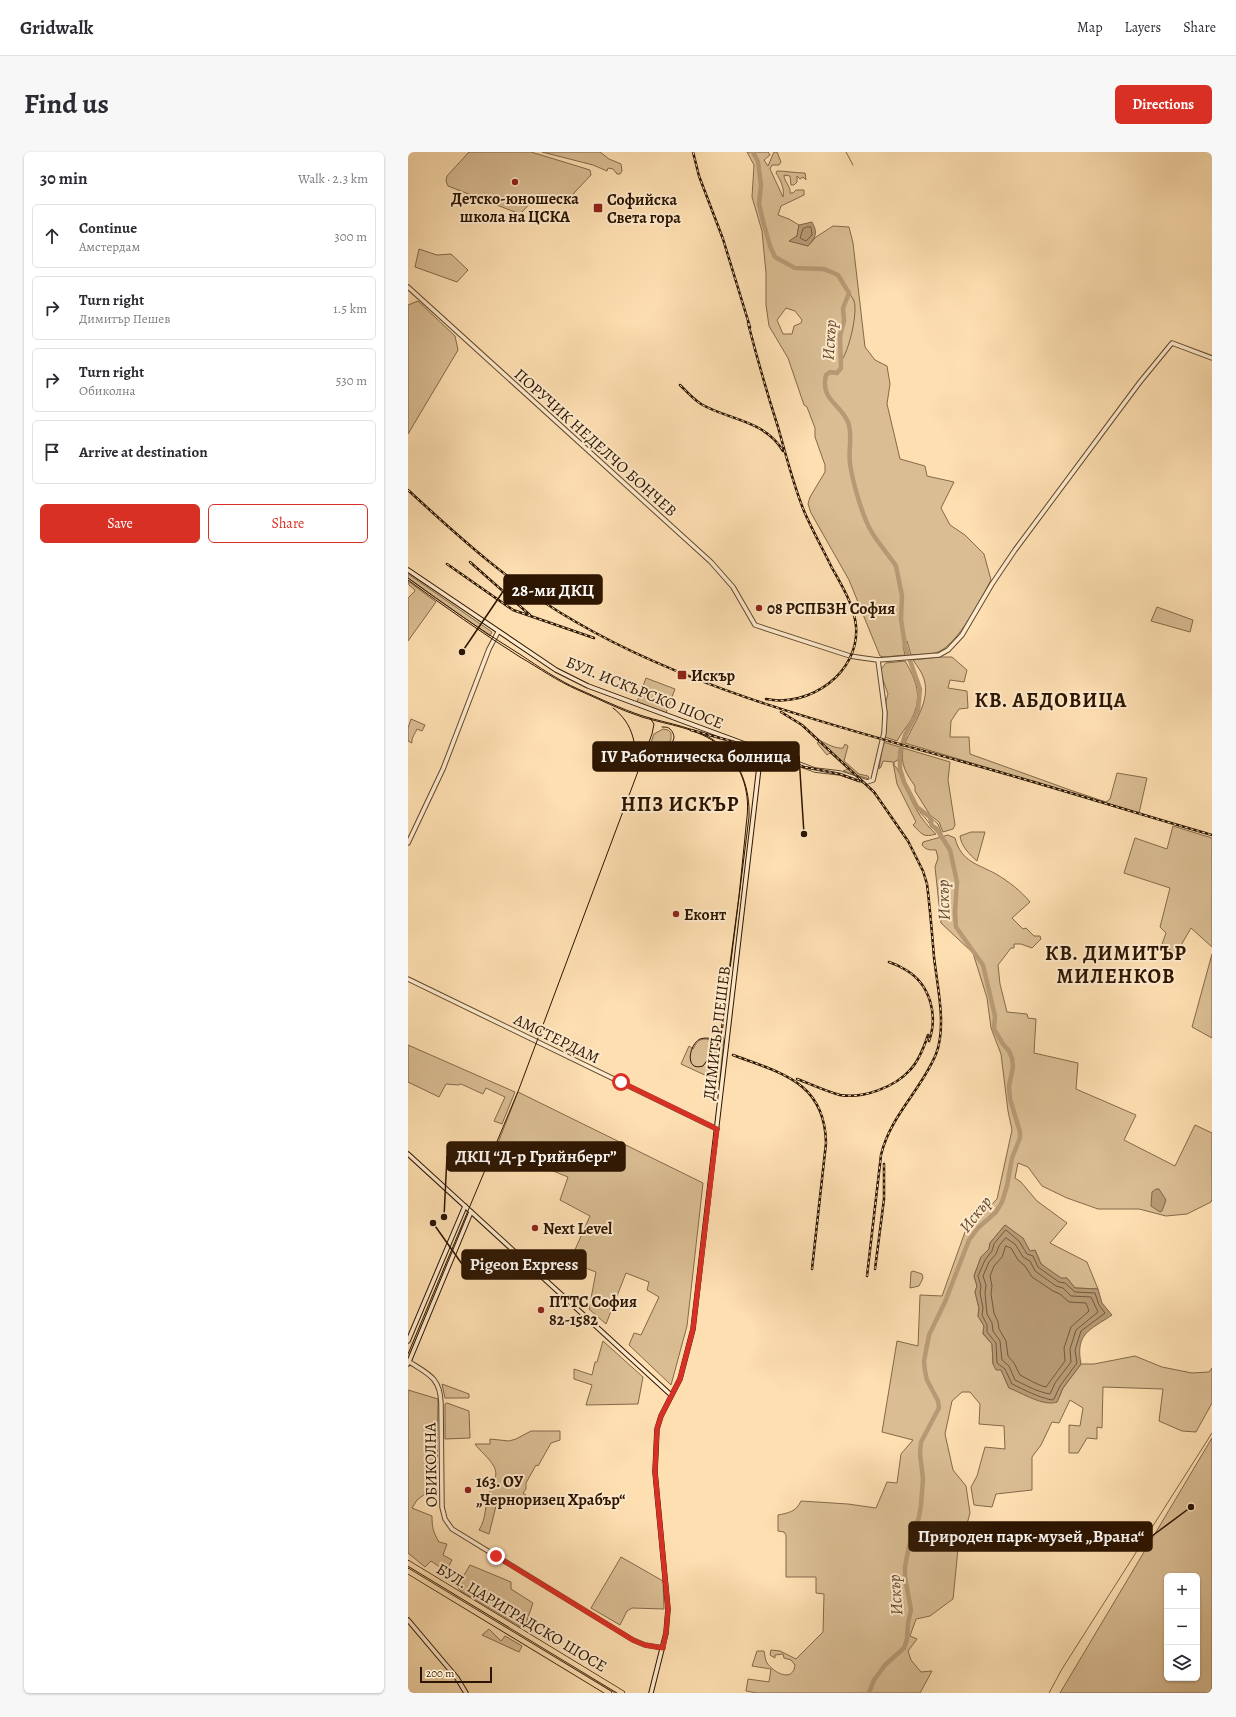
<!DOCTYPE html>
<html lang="en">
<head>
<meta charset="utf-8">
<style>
  :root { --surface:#fff; --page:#f7f7f7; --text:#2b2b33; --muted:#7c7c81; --line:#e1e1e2; --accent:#d93025 }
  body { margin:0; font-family:Alegreya,serif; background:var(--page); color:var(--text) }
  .controls { position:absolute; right:12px; bottom:12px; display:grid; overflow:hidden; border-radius:6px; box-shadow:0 1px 3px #0004 }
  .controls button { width:36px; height:36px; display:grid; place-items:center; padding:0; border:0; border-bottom:1px solid var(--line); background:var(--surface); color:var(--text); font:20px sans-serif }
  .scale { position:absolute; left:12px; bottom:10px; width:72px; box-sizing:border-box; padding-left:4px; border:2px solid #2c1501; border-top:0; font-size:11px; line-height:14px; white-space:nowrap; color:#2c1501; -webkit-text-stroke:3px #feeacc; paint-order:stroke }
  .stop { position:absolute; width:12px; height:12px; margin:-9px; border:3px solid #d93025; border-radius:50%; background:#fff }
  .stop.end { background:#d93025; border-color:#fff; box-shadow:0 1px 4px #0008 }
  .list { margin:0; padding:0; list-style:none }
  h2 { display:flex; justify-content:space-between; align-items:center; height:52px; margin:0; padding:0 16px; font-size:17px }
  h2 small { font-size:13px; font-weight:400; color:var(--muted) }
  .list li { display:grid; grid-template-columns:26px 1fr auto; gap:12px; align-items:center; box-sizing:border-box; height:64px; margin:0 8px 8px; padding:0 8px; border:1px solid var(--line); border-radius:6px }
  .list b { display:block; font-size:15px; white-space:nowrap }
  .list p { margin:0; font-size:13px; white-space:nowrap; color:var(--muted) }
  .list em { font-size:13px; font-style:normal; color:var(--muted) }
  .actions { display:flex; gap:8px; padding:12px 16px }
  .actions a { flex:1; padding:9px 0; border:1px solid var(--accent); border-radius:6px; text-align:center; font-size:14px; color:var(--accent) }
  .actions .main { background:var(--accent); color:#fff }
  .icon { flex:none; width:22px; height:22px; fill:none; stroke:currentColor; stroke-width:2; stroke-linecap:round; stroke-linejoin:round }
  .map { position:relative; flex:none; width:804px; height:1541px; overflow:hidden; border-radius:6px }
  header { display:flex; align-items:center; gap:24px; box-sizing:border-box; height:56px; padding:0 20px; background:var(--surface); border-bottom:1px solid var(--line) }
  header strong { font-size:19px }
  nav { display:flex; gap:22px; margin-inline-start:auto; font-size:14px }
  .intro { display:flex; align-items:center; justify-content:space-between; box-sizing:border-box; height:96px; padding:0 24px }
  h1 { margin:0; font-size:28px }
  .button { padding:10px 18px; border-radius:6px; background:var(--accent); color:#fff; font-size:14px; font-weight:700 }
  main { display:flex; gap:24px; padding:0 24px }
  aside { flex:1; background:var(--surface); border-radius:6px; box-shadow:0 1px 3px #0004 }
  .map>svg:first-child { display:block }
</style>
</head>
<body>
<header>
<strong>Gridwalk</strong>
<nav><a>Map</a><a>Layers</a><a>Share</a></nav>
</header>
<div class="intro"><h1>Find us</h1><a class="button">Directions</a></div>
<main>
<aside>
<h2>30 min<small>Walk · 2.3 km</small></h2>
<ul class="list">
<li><svg class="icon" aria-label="ahead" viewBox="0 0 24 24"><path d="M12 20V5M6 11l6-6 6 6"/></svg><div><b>Continue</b><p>Амстердам</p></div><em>300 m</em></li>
<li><svg class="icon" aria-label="right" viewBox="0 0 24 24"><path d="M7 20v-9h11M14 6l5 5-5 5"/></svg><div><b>Turn right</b><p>Димитър Пешев</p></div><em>1.5 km</em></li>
<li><svg class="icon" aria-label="right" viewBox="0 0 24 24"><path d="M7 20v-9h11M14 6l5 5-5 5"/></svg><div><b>Turn right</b><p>Обиколна</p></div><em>530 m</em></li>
<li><svg class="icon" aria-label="arrive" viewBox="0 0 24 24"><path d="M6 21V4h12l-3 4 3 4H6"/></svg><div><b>Arrive at destination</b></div></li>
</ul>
<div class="actions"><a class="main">Save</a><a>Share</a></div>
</aside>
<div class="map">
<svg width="804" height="1541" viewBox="0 0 804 1541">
  <rect width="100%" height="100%" fill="#fedfb1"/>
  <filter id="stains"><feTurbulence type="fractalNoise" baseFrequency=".005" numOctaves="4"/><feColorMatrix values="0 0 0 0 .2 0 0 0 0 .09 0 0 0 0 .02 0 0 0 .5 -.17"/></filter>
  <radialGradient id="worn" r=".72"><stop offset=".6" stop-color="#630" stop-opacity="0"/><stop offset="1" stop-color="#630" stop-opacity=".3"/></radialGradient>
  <g fill="#dabd93" stroke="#83694a" fill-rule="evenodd">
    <polygon points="61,0 123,0 182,18 183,23 166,41 163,51 131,42 112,62 40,34 38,29 39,24"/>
    <polygon points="134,0 192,0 201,7 213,12 214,19 212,22 209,22 205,17 200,16 199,19 185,13"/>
    <path d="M339,0h21l2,3 -6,5 4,6 6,-14h3l4,10 -2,3h-7l-2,4 13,28c2,-8 -3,-18 -7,-24l1,-2c9,0 18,2 28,2l1,7 -3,-3 -3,2 -3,-3v6l-3,3h-3l-1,-9 -6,-1c0,7 7,11 6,18h3l3,-3h8v5l-23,11 -3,9 11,4 10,6 -2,11 -7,5 18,5 8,-9 17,-11 16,1 4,16 12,104 10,13 12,6 3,18 -3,20 13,55 25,7 2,10 27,6 -13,26 9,17 15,10 19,19 7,26c-10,19 -33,64 -53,72 -8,3 -19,2 -27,3l-4,-14 -4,5 2,9 -21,2 -4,-1 -31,-76 -38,-67 -3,-9 2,-7 15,-25v-7l-10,-28v-9l-8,-21 -3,-2 -16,-47 -19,-32 -3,-21v-32l-4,-42 -10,-34 2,-32zM378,156l9,3 7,9 -1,3 -7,3 -2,8h-9l-6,-14z"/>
    <polygon points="11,97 29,103 43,102 60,118 49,130 7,115"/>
    <polygon points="10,149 47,184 50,198 0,282 0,153"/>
    <polygon points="0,422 84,480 82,484 0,426"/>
    <polygon points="0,429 28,450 0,489 0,446 7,439 6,437 1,433"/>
    <polygon points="749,455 785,468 782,480 743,469"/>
    <path d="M532,505h12l15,13 -3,12 -14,-2 -2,8 19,3 1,17 -9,1 -8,12 -1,16h19l1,17 103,37 33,11 4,-3 7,-26 30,5 -8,35 -234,-70c8,-19 26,-42 19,-64 -2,-7 -7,-13 -11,-19z"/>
    <path d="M497,509c12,20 18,37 6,59 -4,7 -10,13 -14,21l-12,-4 2,-23 -1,-13 2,-7 -7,-20v-5l5,-6z"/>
    <polygon points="238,526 267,537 258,561 229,550"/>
    <path d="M3,567l14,6 -3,6 -5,-2c-2,5 -6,9 -5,14l-4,-2v-13z"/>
    <polygon points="255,577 260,578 263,581 263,588 256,593 241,596 246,582"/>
    <path d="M413,589c6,3 15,8 22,7l2,-4 3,2 -4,15 15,13 9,2 1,3 -26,-8 5,-2 -18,-16 -3,2 -10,-12z"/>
    <path d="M475,590l17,5 -2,13 -4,2v3c5,5 6,10 9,16 8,20 17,39 33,53 -13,4 -14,0 -23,-9l3,-3 -19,-38 -4,-22 -10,-1 -2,6 -2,2z"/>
    <path d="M495,596l47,14 -2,18 7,45 -2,4 -10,3 -4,-10 -9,-7 -15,-24v-5c-9,-12 -15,-23 -12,-38z"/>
    <polygon points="765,674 804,686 804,795 783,776 768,802 754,792 758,781 752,775 762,736 716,721 727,686 759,697"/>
    <path d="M563,680h14l-8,29c-7,-6 -16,-15 -17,-25z"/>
    <path d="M540,683l7,3c6,24 23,26 41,36 12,7 25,17 34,28l-18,16 11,11 3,-1 8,8h6l1,3 -9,9 -11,-4h-7v4h-3l-13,17 2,19 7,28 20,2 1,4 8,1 -2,34 44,10 -2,26 60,26 -12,25 51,26 20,-41 17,8v66l-1,3 -24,12 -21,2 -27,-7h-41l-31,-11 -25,-12 -14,-19 -10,-4 -3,15 6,4 16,19 30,22 -17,20 37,19 11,27 -23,-1 -8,-10 -6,1 -20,-15 -6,-14 -5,2 -8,-14 -17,-13 -15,18 -1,6 -8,8 -7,19 3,10 -2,6 4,16 -1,8 6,10 -1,8 9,10 1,20 8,6 8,18 48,14 6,-14 18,-24h13l41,-8 27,11 30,6 17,-1 3,-4v35l-16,29 -14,-1 -23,-10 4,-32 -60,-2 -1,41 -5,-1v12l-10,-1 -9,15h-9v-28l11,1 3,-18 -13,-8 -11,23 -7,-1 -11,23 -9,12v33l-36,4 -4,13 -18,-2 -3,-18 6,-11 8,-29 20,2 -1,-23 -25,-2 1,-20 -10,-12h-8l-10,9 -7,33 8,36 13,16 4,27 -3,11 -8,15 -6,60 -23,17 -14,3 -6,17 7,3 -9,12 3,9 10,12 11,-1 -12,22h-163l-11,-2 2,-12 21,3 2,-13 -19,-3 5,-15h7c1,4 1,9 3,12 7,10 26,20 28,2l-4,-5 -7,-2 -1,-4 -8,1v3l-5,-3 1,-5 9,1 16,8 27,-27 1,-38 -8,-1v-16h-30v-42l-2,-3 -6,-1v-16c10,-2 18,-3 23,-14l47,3 28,4 11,-26 10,1 4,-29 12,-14 -31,-8 15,-91 21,5 2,-51 22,1 23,-64 32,-33 15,-69 -4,-19 -7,-57 -10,-26 -4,-30 -14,-45 -32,-30 -6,-56 3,-9 -2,-8c-7,0 -10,0 -14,-5l1,-3z"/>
    <polygon points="804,802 804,886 784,875"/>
    <path d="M314,884l2,2 -4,42 -2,3h-4l-5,-6 -28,-13 8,-18 4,3c4,-8 8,-12 17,-9l3,7 4,1z"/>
    <polygon points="0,893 107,940 94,972 86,969 97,945 78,936 75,942 53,932 50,933 38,932 31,945 0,930"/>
    <polygon points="110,940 295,1031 279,1174 263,1233 221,1193 226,1181 233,1183 251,1145 239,1138 241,1130 218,1121 198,1172 181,1157 188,1120 172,1114 175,1104 166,1100 182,1064 152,1048 160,1025 88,996"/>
    <polygon points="505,1119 514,1122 515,1126 511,1134 502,1136 503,1120"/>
    <polygon points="195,1189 235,1225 230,1252 178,1253 184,1233 166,1227 166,1217 184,1223 187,1210 189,1210"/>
    <polygon points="34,1232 61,1242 61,1246 37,1246"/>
    <path d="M0,1238l30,9 -1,80 -8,12 -12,9 -5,8 20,8c0,11 1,16 7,26l8,2 -4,11 9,5 -6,11 -15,-10 -6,6 -17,-14z"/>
    <polygon points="39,1251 61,1259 62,1286 37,1287 37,1252"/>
    <path d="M123,1279h29v9l-9,3 -13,23 -2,-1 -10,18v6l-3,4 3,2 -7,11 -21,-8 -9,36 -10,-4c8,-13 5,-22 10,-36 3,-9 11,-19 4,-29 -3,-6 -14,-15 -18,-21h15v-5l19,2 7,-2z"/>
    <path d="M804,1286v255h-152zM759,1424h30v102h-30z"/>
    <polygon points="213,1405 255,1429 256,1457 224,1456 219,1459 212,1473 183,1456"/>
    <polygon points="62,1413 103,1430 103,1437 125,1451 116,1477 53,1439 49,1435"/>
    <polygon points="0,1414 210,1541 207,1541 0,1417"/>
    <polygon points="81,1477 93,1489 97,1484 114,1494 111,1500 74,1483"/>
  </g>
  <g fill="#b79a75" stroke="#7f6547">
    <path d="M404,70c6,11 4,15 -4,24l-19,-5 8,-5 2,-11z"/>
    <polygon points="748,1037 751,1037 758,1048 754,1059 752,1060 743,1054 744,1040"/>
    <path d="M597,1073l18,13 7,13 5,-1 6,14 20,14h6l8,10 23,1 4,14 10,12c-22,15 -37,18 -31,49l-18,24 -6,14c-13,5 -35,-9 -48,-14l-8,-18h-5l-3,-6 -1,-20 -9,-11 1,-7 -6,-10 1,-8 -4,-16 2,-6 -3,-10 7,-19 8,-8 1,-6z"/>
  </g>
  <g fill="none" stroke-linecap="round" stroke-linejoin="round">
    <g stroke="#72583b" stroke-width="1">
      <polygon points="399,75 403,75 404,83 398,89 392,86 395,77"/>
      <path d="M598,1078l13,11 8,13 6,2 5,11 21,15 6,1 10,9 20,1 4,12 6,8 -24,18 -6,19 2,13 -17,23 -6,13 -2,1c-15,-3 -27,-10 -40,-16l-7,-15 -8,-6 -1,-20 -9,-11v-7l-5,-10 1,-7 -3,-15 1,-7 -3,-10 7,-16 7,-9 2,-7z"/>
      <path d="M598,1086l9,6 8,13 7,4 5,10 21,15 7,2 8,8 20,1 7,15 -22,18 -6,19 1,13 -16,21 -5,11c-12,-2 -23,-8 -35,-14l-6,-14 -7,-6 -2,-19 -7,-10 -1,-8 -5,-9 -2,-21 1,-8 -3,-9 6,-14 7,-8 3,-8z"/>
      <path d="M598,1094l5,2 7,12 7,6 7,11 21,14 7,3 9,8 17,1 3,8 -18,16 -7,21 1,13 -19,26c-9,-2 -18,-8 -26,-12l-6,-12 -6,-7 -2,-15 -7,-12 -1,-7 -4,-9 -3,-19 1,-8 -2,-10 4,-10 8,-9z"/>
    </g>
    <g stroke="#7f6547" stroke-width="1">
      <polyline points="438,0 445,13"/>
      <path d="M433,209c8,-9 17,-49 13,-60 -1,-3 -3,-5 -5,-8"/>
      <path d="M510,656c2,6 5,7 8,11 5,7 9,12 16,18"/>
      <polyline points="522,665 530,672 538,692"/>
      <polyline points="641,1541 654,1517 804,1281"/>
    </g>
    <path stroke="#b79a75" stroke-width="4.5" d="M345,0l5,10 3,23 -2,19 4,17 7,25 5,11 20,11 28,1 6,2 9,4 11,18 -6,15 1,13 -4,15 1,32 -4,5 -7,-1 -4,3c-6,25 14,28 22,47 5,12 0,29 2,42 3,19 12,51 21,67 7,12 17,23 25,35l6,30 -1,23 4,27 15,43 -2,22 -13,24 -5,17v17l4,13 13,25 13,10 2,9 4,2 14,22 7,32 -2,30 1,15 27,38 12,51 -1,13 9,15 6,7 3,7 1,9 -4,19 1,13 10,33v6l-8,20 -5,28 -5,16 -6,10 -18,16 -9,12 -24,62 -16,33 -5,26 1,10 2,9 11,21 1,7 -18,34 -1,12 3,25 -2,26 -2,12 -10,29 -4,21v10l6,33 -3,13 -1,16 -3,9 -19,17 -11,15 -5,13"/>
    <defs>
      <g id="tertiary">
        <polyline points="0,135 303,410 325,435 347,473 442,504 455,506 470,508 519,504 531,503 540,498 554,483 584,432 607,398 732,230 764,191 804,206"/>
        <polyline points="353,598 407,618 432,621 459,630 465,628 476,581 477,561 470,508"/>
        <polyline points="0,691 35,617 81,497 90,480"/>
        <polyline points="0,827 309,977"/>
        <path d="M0,1209c20,13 32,16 33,42l1,104 3,12 7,10 181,111 12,5 18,3"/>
      </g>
      <g id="secondary">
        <polyline points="0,418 148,518 180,534 353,598 285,1177 272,1227 253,1264 249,1277 247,1320 260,1457 258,1481 243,1541"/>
        <polyline points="0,1002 263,1243"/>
        <polyline points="0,1189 57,1054"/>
        <polyline points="0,1212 63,1060"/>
        <polyline points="0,1468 49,1526 58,1541"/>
      </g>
      <g id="trunk">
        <polyline points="0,1411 214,1541"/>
        <polyline points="0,1419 201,1541"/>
      </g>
    </defs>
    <use href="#tertiary" stroke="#60482d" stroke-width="5.5"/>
    <use href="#secondary" stroke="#2c1501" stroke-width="5.5"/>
    <use href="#trunk" stroke="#2c1501" stroke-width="6"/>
    <use href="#tertiary" stroke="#feeacc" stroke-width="3.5"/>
    <use href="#secondary" stroke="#feeacc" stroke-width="3.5"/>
    <use href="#trunk" stroke="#fedfb1" stroke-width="4.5"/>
    <g stroke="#2c1501" stroke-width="1">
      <path d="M0,426c37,27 74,53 113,77 18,12 37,25 57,34 21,9 43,20 65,27 25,8 55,11 76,28 22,18 31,45 30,73l-27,216 -6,15 -13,18c-19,6 -14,-22 -3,-27 5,-2 11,0 16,-1l5,-7 18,-135 8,-79c3,-27 -6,-53 -27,-71 -21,-18 -52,-21 -78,-29 -22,-7 -43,-18 -64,-27 -21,-9 -39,-22 -58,-33 -38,-24 -75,-50 -112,-77"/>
      <path d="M205,556c21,16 24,38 22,62"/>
      <path d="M237,601c2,-3 4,-5 8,-6 7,-2 19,1 21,-9 0,-3 -1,-6 -4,-9 -2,-2 -5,-2 -8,-2"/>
      <polyline points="0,1202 111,937 244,582 246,572 242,566"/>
    </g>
    <defs>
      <g id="rail">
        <polyline points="285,0 291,24 315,87 342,175"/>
        <path d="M340,171c9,35 19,70 30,104 8,28 15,57 26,84 8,19 19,38 28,57 10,18 22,37 24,58 4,47 -47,82 -90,73"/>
        <path d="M272,233c7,7 13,14 21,19 27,16 64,16 82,47"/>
        <path d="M0,338c53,49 105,96 168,132 115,67 256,103 384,139 84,23 168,50 252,74"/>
        <polyline points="62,410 122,463"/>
        <polyline points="39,412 105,458 186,486"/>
        <path d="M373,560l21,13 72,67 34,49 15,30 4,13c3,24 5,49 7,73 3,28 13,69 2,97 -14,35 -46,62 -55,101l-14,121"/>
        <polyline points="283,578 330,591 396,615 432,622 451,629"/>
        <path d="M481,810c6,2 12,5 17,8 25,15 32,46 23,71"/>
        <path d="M325,903c48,18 92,27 93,88l-14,126"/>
        <path d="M389,927c14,5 28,12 43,16 23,4 55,-8 70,-25 9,-9 14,-23 18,-35"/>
        <polyline points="467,1117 476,1047 476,1012"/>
      </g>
    </defs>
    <use href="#rail" stroke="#2c1501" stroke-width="2.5"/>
    <use href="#rail" stroke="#feeacc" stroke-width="1" stroke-dasharray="3" stroke-linecap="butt"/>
  </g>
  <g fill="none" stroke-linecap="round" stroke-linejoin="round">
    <polyline stroke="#d93025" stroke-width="5" points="88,1404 225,1488 237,1493 255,1496 258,1481 260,1457 247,1320 249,1277 253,1264 272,1227 285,1177 309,977 213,930"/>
  </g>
  <g fill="#8f2418" stroke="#feeacc" stroke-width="1.5">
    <circle cx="107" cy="30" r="4"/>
    <rect x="185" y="51" width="10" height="10" rx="2"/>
    <circle cx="351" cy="456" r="4"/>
    <rect x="269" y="518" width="10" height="10" rx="2"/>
    <circle cx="268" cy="762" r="4"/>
    <circle cx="127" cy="1076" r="4"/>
    <circle cx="133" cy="1158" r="4"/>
    <circle cx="60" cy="1338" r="4"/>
  </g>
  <g text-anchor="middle" stroke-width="4" stroke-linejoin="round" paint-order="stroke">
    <g font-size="16" font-weight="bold" fill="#2c1501" stroke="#feeacc" text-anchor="start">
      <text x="107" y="52" text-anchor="middle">Детско-юношеска<tspan x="107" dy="18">школа на ЦСКА</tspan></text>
      <text x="199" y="53">Софийска<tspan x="199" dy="18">Света гора</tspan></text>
      <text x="359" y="462">08 РСПБЗН София</text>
      <text x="283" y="529">Искър</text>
      <text x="276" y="768">Еконт</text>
      <text x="135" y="1082">Next Level</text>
      <text x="141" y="1155">ПТТС София<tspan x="141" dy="18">82-1582</tspan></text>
      <text x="68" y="1335">163. ОУ<tspan x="68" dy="18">„Черноризец Храбър“</tspan></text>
    </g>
    <g font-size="16" fill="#2c1501" stroke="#feeacc">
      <text transform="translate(188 290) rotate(42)" y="6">ПОРУЧИК НЕДЕЛЧО БОНЧЕВ</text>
      <text transform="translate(237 540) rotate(22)" y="6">БУЛ. ИСКЪРСКО ШОСЕ</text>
      <text transform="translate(308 881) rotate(-83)" y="6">ДИМИТЪР ПЕШЕВ</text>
      <text transform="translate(149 886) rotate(26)" y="6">АМСТЕРДАМ</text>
      <text transform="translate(22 1313) rotate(-91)" y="6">ОБИКОЛНА</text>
      <text transform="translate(114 1465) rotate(31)" y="6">БУЛ. ЦАРИГРАДСКО ШОСЕ</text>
    </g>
    <g font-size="17" font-style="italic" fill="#644a2f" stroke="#feeacc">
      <text transform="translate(421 188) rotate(-86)" y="6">Искър</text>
      <text transform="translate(535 748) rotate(-92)" y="6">Искър</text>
      <text transform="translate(567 1062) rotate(-52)" y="6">Искър</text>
      <text transform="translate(487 1443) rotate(-94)" y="6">Искър</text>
    </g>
    <g font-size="20" font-weight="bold" letter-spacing="1" fill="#2c1501" stroke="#feeacc">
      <text x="643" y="555">КВ. АБДОВИЦА</text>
      <text x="272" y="659">НПЗ ИСКЪР</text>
      <text x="708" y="808">КВ. ДИМИТЪР<tspan x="708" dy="23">МИЛЕНКОВ</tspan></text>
    </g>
  </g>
  <path fill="none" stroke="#2c1501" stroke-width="1.5" d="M54 500L96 438M396 682L391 604M36 1065L39 1004M25 1071L54 1112M783 1355L744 1384"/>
  <g fill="#2c1501" stroke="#feeacc" stroke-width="1.5">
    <circle cx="54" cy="500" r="4"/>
    <circle cx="396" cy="682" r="4"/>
    <circle cx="36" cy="1065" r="4"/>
    <circle cx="25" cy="1071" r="4"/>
    <circle cx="783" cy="1355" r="4"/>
  </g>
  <g fill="#2c1501" stroke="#2c1501" stroke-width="1.5">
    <rect x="96" y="423" width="98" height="29" rx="4"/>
    <rect x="185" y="590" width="206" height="29" rx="4"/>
    <rect x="39" y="990" width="178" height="29" rx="4"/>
    <rect x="54" y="1098" width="124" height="29" rx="4"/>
    <rect x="501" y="1370" width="243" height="29" rx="4"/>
  </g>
  <g font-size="17" text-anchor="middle" font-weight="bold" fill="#fff">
    <text x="145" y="444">28-ми ДКЦ</text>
    <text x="288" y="610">IV Работническа болница</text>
    <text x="128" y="1010">ДКЦ “Д-р Грийнберг”</text>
    <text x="116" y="1118">Pigeon Express</text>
    <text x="623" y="1390">Природен парк-музей „Врана“</text>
  </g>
  <rect width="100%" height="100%" filter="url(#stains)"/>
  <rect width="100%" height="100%" fill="url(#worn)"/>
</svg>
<div class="controls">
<button>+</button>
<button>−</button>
<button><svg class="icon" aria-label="layers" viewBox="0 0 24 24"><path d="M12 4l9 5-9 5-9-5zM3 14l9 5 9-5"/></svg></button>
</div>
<div class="scale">200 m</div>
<div class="stop" style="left:213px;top:930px"></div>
<div class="stop end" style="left:88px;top:1404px"></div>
</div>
</main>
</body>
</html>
